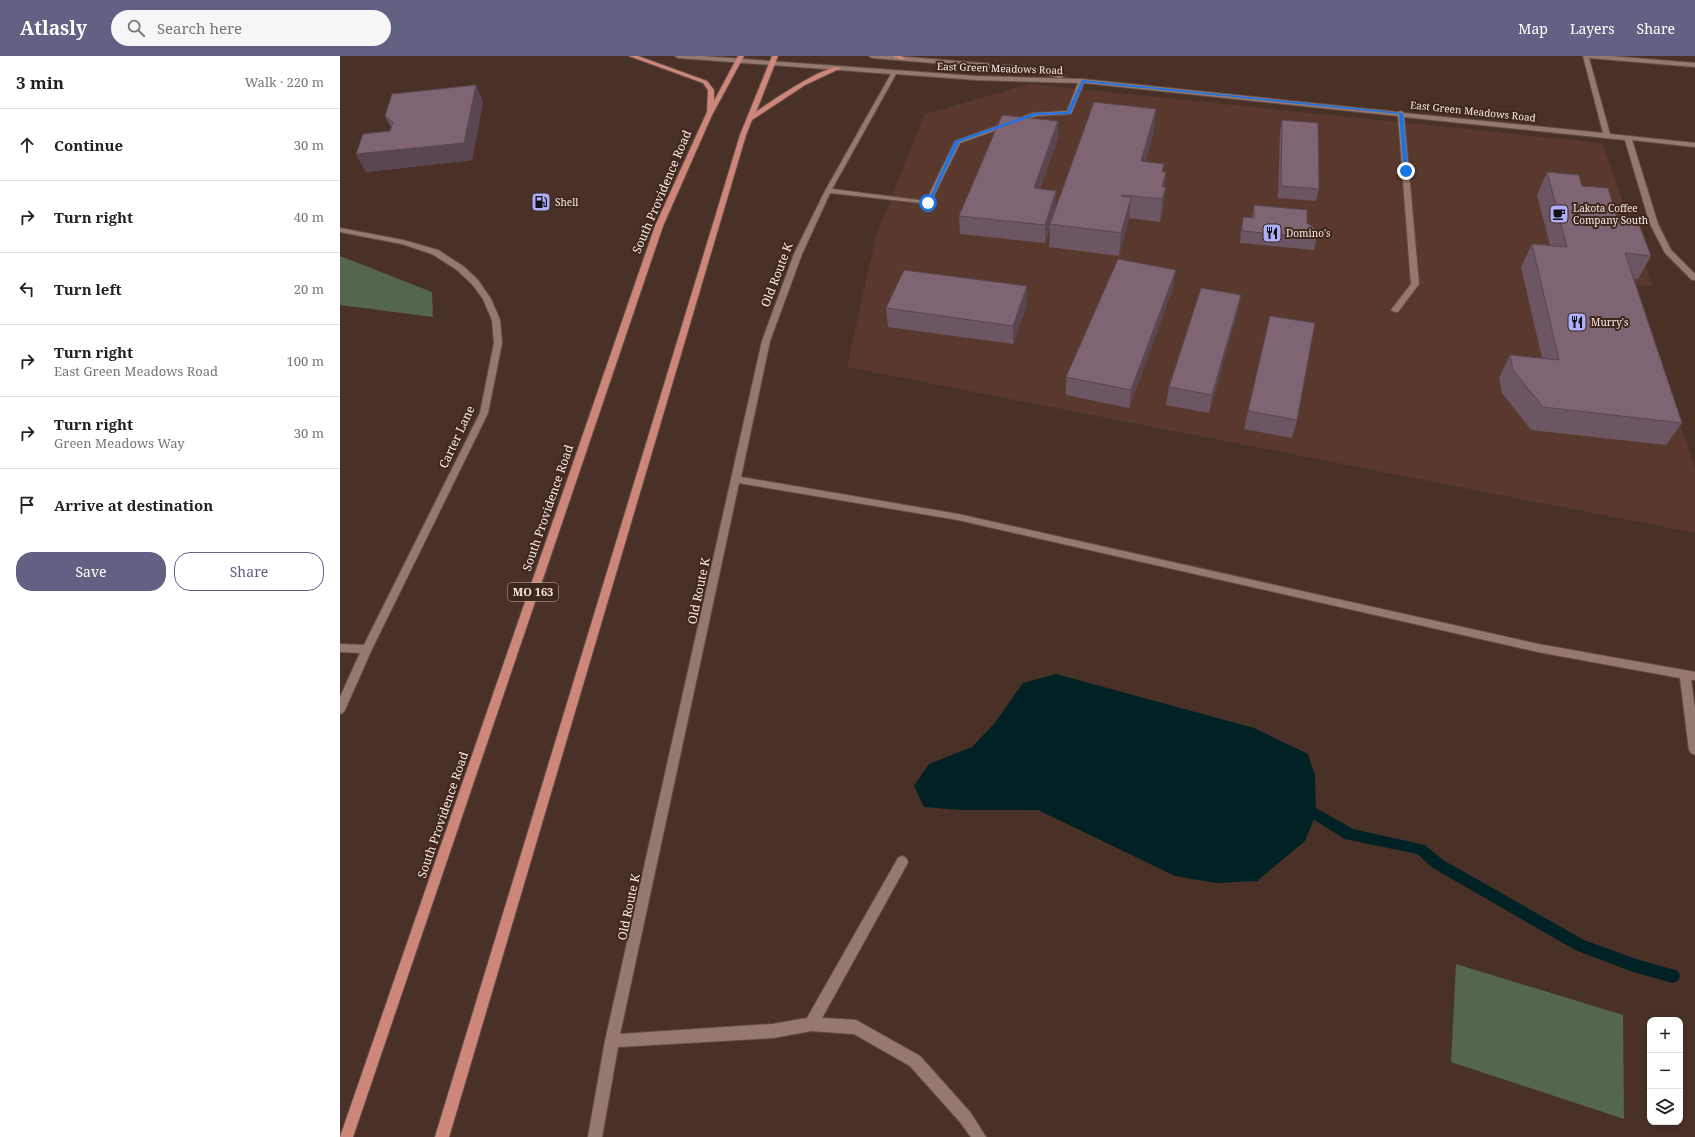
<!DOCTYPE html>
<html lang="en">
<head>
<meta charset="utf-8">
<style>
  :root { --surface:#fff; --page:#f6f6f6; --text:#222; --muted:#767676; --line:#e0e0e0; --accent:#616184 }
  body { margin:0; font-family:"Noto Serif",serif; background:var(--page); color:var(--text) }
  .controls { position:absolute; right:12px; bottom:12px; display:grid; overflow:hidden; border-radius:8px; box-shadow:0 2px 6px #0003 }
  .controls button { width:36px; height:36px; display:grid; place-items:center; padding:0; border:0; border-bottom:1px solid var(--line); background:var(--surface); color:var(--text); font:20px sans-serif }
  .stop { position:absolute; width:12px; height:12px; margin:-9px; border:3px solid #1a73e8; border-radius:50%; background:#fff }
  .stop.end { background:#1a73e8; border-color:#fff; box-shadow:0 1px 4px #0008 }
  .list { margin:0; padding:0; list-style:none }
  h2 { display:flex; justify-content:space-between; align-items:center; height:52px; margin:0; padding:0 16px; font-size:17px }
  h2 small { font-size:13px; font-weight:400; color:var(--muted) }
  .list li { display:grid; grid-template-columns:26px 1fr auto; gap:12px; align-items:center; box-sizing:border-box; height:72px; padding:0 16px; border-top:1px solid var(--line) }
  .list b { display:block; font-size:15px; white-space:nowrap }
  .list p { margin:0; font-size:13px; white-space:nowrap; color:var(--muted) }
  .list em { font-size:13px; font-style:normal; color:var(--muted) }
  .actions { display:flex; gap:8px; padding:12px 16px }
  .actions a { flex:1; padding:9px 0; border:1px solid var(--accent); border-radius:16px; text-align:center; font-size:14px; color:var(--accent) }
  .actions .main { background:var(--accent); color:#fff }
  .icon { flex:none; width:22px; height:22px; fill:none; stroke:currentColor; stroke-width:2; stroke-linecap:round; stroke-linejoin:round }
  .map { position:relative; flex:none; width:1355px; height:1081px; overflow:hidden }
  header { display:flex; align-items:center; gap:24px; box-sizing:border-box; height:56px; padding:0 20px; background:var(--accent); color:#fff }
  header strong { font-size:19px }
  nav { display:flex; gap:22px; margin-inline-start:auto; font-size:14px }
  .search { width:280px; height:36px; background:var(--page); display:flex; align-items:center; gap:10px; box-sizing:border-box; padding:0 14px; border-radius:22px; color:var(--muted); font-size:15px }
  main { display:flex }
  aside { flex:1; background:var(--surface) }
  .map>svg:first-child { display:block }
</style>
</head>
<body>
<header>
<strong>Atlasly</strong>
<div class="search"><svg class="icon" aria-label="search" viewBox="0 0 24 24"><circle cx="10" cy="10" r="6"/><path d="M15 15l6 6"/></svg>Search here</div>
<nav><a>Map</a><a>Layers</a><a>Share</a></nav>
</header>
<main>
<aside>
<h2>3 min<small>Walk · 220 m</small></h2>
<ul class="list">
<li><svg class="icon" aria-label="ahead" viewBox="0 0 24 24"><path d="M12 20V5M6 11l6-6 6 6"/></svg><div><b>Continue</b></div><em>30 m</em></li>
<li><svg class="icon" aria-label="right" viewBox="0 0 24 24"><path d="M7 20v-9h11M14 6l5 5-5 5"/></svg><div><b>Turn right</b></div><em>40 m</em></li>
<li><svg class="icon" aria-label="left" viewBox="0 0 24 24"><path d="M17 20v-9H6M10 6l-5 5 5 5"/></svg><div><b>Turn left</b></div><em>20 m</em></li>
<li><svg class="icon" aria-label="right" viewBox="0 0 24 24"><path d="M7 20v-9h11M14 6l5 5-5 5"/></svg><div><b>Turn right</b><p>East Green Meadows Road</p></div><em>100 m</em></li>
<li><svg class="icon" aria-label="right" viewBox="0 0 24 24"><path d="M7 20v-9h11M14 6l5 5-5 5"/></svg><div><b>Turn right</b><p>Green Meadows Way</p></div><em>30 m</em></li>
<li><svg class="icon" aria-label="arrive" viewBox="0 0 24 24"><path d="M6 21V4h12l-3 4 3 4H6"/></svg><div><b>Arrive at destination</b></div></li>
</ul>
<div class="actions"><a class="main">Save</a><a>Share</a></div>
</aside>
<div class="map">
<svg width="1355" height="1081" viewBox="0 0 1355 1081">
  <rect width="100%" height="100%" fill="#4a3128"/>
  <polygon fill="#59392d" points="690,28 1262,87 1313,230 1292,229 1355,412 1355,477 507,311 536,180 585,58"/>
  <g fill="#54664e">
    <polygon points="0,200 92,236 93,261 0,249"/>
    <polygon points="1116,908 1283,959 1284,1063 1111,1006"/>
  </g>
  <polygon fill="#012224" points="716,618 914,672 968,698 975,720 976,758 965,785 917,825 876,827 835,820 698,754 620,754 584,751 574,730 589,708 632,691 654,668 683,627"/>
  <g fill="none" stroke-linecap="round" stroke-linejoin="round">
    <polygon fill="#012224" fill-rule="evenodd" points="976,752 1013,773 1085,789 1103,804 1244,884 1293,902 1338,915 1340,920 1338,925 1333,927 1293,916 1235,894 1093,812 1077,798 1005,783 971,762 970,758 971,754"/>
    <defs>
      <g id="minor">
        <path d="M335,0h27l274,20 106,3 316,33 3,-1 3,2 199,20 -20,-77h27l85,7v4l-106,-9 21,76 85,9v4l-63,-7 26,84 13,26 24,24v6h-3l-27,-27 -15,-29 -25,-84 -221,-23 15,167 -21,28h-3l-4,-2 20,-26 -13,-168 -314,-33 -13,31 -35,2 -76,27 -30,61 -100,-11 -28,61 -32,87 -29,136 217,37 580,130 157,28v8h-4l4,29v46l-4,-2 -2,-3 -9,-72 -142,-26 -580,-132 -219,-37 -119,551 153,-10 34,-6 91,-160 4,-2 4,2 2,4 -2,4 -84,152 34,2 64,36 50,56 16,25h-15l-11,-15 -50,-56 -56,-32 -43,-3 -38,7 -155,9 -16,90h-14l17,-96 157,-700 32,-87 31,-63 66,-117 -213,-16zM556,18l80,6 102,3 -11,28 -34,2 -78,28 -29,60 -94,-12z"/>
        <polygon points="529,0 554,0 691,11 724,20 721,22 691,15 532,2"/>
        <polygon points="0,172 63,184 98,194 123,210 138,224 151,243 160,264 162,287 148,357 32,593 4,656 0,658 0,641 20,597 0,596 0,588 24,589 140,357 154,287 152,264 143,243 132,228 117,214 92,198 62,188 0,176"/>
      </g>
      <g id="major">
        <polygon points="289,0 298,0 367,25 374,34 374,45 398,0 404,0 372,59 323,170 13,1081 0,1081 315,170 367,56 368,34 363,27"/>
        <path d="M432,0h6l-22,56c12,-9 74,-51 85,-44l-36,17 -53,35 -6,15 -297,1002h-14l305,-1002z"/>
        <polygon points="552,0 561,0 565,2 562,4"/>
      </g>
    </defs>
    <use href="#minor" stroke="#644f47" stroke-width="2"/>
    <use href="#major" stroke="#644f47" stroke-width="2"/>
    <use href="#minor" fill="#96796e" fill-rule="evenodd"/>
    <use href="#major" fill="#cd8679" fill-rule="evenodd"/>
  </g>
  <g fill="#6d5663">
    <polygon points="143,46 132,104 26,116 16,98 50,75 51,71 45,60"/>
    <polygon points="816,53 814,75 805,106 823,116 826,116 824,131 823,154 820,166 789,162 779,200 709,191 710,172 705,187 620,178 619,160 718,65 718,82 700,133 716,152"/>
    <polygon points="942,64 979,133 976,145 938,142 940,76"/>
    <polygon points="1207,116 1242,130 1277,161 1311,200 1298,223 1293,222 1342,367 1326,389 1191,374 1162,337 1159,322 1170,299 1202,302 1181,211 1192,188 1210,189 1197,139"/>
    <polygon points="914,149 967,167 977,182 974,194 900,187 901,173 903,161 912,162"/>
    <polygon points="687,230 687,248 673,288 548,271 546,252"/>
    <polygon points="833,232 789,352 726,339 726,321"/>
    <polygon points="901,239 897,257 869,357 826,349 829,331"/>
    <polygon points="930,260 957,364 952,382 904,373"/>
  </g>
  <g fill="#594650">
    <polygon points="136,29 143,46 132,104 26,116 16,98"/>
    <polygon points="816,53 814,75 799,128 801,105"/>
    <polygon points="718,65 718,82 694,150 694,132"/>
    <polygon points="826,116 823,138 822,131"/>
    <polygon points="826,131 823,154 820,166 822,143"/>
    <polygon points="716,135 716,153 710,168 710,172 705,187 705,169"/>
    <polygon points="791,142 789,164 779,200 781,177"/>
    <polygon points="836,214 833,232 789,352 791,334"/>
    <polygon points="687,230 687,248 673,288 673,270"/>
    <polygon points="901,239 897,257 869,357 872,339"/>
  </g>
  <g fill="#7f6473" stroke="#594650">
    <polygon points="136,29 124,87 16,98 23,78 50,75 53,66 45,60 52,38"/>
    <polygon points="754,46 816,53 801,105 824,108 822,116 826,116 822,131 826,131 822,143 782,139 781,140 791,142 781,177 710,168"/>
    <polygon points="662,59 718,65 694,132 716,135 705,169 619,160"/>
    <polygon points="942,64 978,67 979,133 941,130"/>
    <polygon points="1207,116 1239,119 1242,130 1268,132 1277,161 1297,163 1311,200 1285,197 1342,367 1203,351 1173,314 1170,299 1219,304 1192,188 1227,191"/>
    <polygon points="914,149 967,154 967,167 977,174 977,182 902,175 903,161 914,162"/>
    <polygon points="778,203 836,214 791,334 726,321"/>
    <polygon points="564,214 687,230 673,270 546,252"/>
    <polygon points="861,232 901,239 872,339 829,331"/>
    <polygon points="930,260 975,267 957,364 908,355"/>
  </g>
  <polygon fill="#1a73e8" points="742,24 1063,57 1068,115 1064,115 1059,58 744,26 730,58 696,59 619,86 590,147 587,148 615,85 694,57 727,56"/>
  <defs>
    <symbol id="fuel-square" viewBox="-11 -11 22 22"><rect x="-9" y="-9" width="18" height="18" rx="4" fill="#adaffb" stroke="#3f271e"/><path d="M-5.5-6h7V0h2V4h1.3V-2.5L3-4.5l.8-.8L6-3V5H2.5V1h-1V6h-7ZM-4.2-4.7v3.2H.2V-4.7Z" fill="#111"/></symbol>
    <symbol id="cafe-square" viewBox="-11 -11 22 22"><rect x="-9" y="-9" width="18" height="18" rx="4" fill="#adaffb" stroke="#3f271e"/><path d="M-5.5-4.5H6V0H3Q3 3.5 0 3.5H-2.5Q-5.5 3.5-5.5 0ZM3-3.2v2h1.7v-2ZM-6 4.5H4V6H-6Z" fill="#111"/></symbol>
    <symbol id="restaurant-square" viewBox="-11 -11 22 22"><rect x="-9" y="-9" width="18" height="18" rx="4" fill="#adaffb" stroke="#3f271e"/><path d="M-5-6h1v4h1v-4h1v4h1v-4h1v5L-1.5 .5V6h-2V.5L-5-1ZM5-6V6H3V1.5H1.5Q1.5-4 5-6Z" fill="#111"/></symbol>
  </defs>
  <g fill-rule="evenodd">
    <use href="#fuel-square" x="190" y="135" width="22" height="22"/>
    <use href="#cafe-square" x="1208" y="147" width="22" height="22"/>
    <use href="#restaurant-square" x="921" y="166" width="22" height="22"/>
    <use href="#restaurant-square" x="1226" y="255" width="22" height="22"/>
  </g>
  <g text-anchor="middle" stroke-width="4" stroke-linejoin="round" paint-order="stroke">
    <g font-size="10" fill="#fbebe5" stroke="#3f271e">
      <text transform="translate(660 12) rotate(2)" y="4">East Green Meadows Road</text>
      <text transform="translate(1133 55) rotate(6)" y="4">East Green Meadows Road</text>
    </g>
    <g font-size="10" fill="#fbebe5" stroke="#3f271e" text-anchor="start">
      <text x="215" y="150">Shell</text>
      <text x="1233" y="156">Lakota Coffee<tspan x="1233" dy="12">Company South</tspan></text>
      <text x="946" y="181">Domino's</text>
      <text x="1251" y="270">Murry's</text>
    </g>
    <rect fill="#3f271e" stroke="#c3b0a9" stroke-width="1" x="168" y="527" width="50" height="18" rx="3"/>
    <g font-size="11" font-weight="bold" fill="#fbebe5">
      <text x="193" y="540">MO 163</text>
    </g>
    <g font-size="12" fill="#fbebe5" stroke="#3f271e">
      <text transform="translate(322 136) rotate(-67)" y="4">South Providence Road</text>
      <text transform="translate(437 219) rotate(-69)" y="4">Old Route K</text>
      <text transform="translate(117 381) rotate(-65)" y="4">Carter Lane</text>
      <text transform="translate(208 452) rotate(-71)" y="4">South Providence Road</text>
      <text transform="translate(359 535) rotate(-78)" y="4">Old Route K</text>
      <text transform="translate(103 759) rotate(-71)" y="4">South Providence Road</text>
      <text transform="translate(289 851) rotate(-78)" y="4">Old Route K</text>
    </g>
  </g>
</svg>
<div class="controls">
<button>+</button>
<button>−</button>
<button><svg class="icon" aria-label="layers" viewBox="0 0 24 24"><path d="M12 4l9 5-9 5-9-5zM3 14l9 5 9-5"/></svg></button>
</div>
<div class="stop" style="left:588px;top:147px"></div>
<div class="stop end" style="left:1066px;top:115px"></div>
</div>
</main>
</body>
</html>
